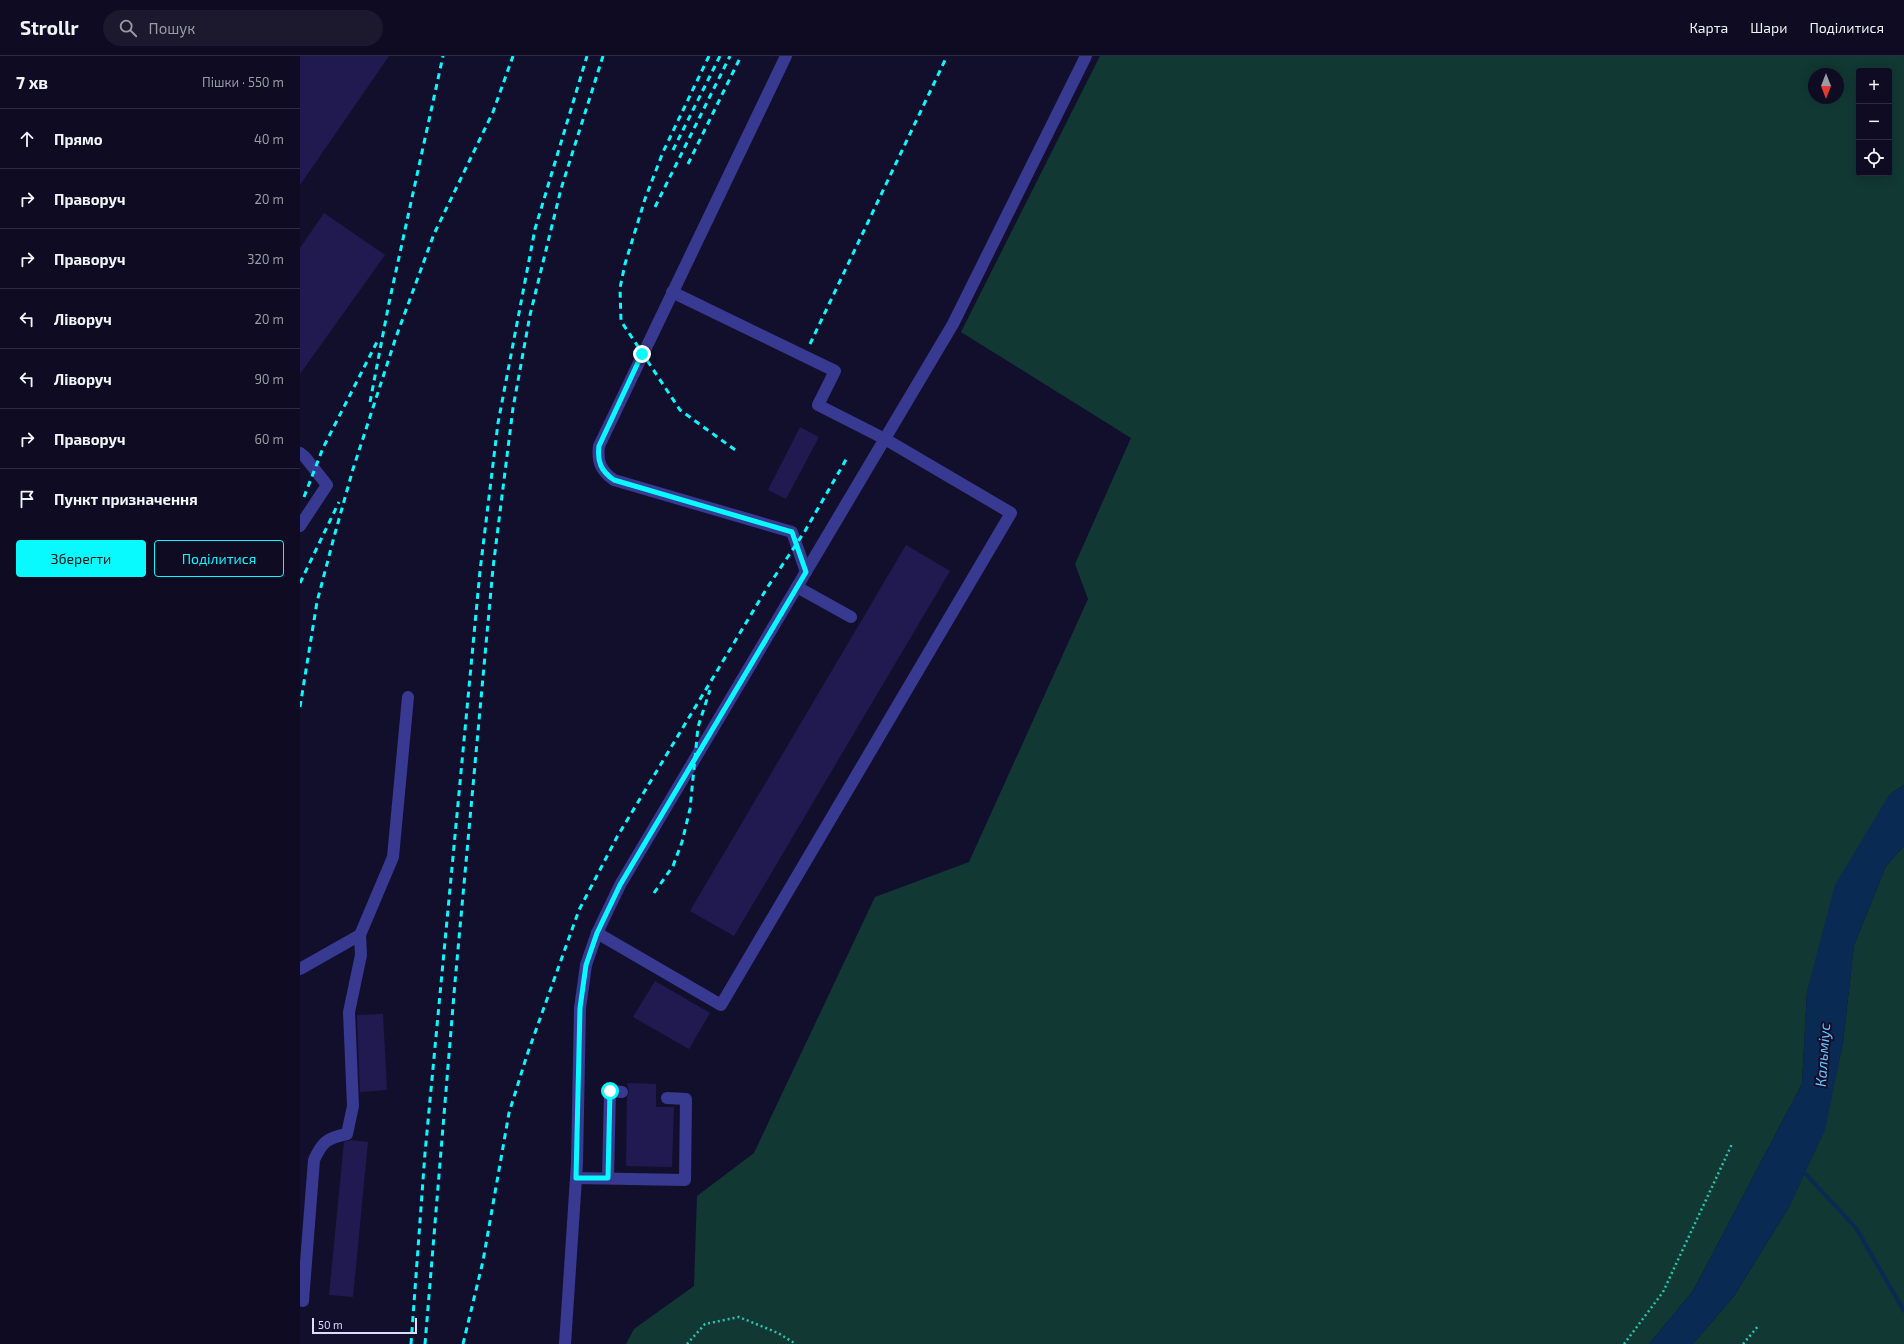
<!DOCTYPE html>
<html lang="uk">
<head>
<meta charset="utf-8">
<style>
  :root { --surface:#0e0b22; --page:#1c192f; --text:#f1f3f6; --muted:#9b9ba5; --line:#2e2b40; --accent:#08faff }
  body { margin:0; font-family:"Exo 2",sans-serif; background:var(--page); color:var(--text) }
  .controls { position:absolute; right:12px; top:12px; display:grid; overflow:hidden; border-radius:4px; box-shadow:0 2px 10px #0003 }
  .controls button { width:36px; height:36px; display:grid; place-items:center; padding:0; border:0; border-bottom:1px solid var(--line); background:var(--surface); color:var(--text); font:20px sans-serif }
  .compass { position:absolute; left:1508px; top:12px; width:36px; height:36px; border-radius:50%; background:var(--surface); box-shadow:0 2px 10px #0003; rotate:180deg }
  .scale { position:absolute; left:12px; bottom:10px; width:105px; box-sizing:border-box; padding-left:4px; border:2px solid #dddcff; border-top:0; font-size:11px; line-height:14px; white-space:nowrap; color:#dddcff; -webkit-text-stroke:3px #120f2d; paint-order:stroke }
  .stop { position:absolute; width:12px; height:12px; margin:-9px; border:3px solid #08faff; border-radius:50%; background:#fff }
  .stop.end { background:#08faff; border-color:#fff; box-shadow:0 1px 4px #0008 }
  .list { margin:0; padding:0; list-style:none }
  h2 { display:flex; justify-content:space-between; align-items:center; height:52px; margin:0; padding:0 16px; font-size:17px }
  h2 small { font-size:13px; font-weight:400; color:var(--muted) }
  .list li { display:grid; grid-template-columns:26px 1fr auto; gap:12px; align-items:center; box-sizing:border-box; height:60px; padding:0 16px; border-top:1px solid var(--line) }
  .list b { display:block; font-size:15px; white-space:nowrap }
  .list em { font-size:13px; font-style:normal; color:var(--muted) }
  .actions { display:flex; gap:8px; padding:12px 16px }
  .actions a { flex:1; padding:9px 0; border:1px solid var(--accent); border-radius:4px; text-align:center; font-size:14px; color:var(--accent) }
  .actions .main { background:var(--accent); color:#111 }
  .icon { flex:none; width:22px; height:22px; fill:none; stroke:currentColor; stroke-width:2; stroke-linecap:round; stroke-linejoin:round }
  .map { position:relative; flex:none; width:1604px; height:1288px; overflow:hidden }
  header { display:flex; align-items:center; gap:24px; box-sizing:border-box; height:56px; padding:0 20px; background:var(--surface); border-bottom:1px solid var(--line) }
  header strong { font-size:19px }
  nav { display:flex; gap:22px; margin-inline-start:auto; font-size:14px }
  .search { width:280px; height:36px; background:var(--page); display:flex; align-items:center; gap:10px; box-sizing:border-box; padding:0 14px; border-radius:22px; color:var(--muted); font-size:15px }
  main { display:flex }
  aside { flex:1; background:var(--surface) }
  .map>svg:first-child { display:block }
</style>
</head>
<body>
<header>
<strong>Strollr</strong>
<div class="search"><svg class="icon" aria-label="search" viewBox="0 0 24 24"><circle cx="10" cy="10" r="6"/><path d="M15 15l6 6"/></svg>Пошук</div>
<nav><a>Карта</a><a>Шари</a><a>Поділитися</a></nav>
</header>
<main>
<aside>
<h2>7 хв<small>Пішки · 550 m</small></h2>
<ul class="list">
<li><svg class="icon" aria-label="ahead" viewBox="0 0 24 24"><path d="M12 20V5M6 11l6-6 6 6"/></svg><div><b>Прямо</b></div><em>40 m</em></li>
<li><svg class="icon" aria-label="right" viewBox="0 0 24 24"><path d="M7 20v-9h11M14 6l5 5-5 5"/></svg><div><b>Праворуч</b></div><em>20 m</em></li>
<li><svg class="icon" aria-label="right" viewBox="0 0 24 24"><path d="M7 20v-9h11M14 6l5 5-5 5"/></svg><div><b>Праворуч</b></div><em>320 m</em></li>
<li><svg class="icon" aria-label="left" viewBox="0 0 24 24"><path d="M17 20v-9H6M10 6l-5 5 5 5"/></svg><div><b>Ліворуч</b></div><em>20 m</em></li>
<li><svg class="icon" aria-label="left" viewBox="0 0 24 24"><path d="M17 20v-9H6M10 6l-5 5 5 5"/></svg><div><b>Ліворуч</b></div><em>90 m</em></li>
<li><svg class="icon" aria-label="right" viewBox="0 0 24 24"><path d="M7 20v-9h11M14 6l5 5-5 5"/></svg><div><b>Праворуч</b></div><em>60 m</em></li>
<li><svg class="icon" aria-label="arrive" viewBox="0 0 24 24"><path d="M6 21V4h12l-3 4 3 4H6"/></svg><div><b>Пункт призначення</b></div></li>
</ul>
<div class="actions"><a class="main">Зберегти</a><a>Поділитися</a></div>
</aside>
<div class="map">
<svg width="1604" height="1288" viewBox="0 0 1604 1288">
  <rect width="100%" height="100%" fill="#120f2d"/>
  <g fill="#123834" fill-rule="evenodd">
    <path d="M800,0h804v729l-15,10 -82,196 -5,93 -109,207 -44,53h-1023l8,-15 60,-43 3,-90 57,-43 121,-256 94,-35 119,-263 -13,-35 56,-126 -170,-106zM1559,15h30v102h-30zM1514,18h24v24h-24z"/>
    <polygon points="1604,790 1604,1288 1393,1288 1434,1240 1489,1151 1524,1074 1543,986 1554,889 1586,810"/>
  </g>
  <polygon fill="#092a53" points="1604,729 1604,790 1586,810 1554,889 1543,986 1525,1074 1489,1151 1434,1240 1393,1288 1349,1288 1393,1235 1502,1028 1507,935 1535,829 1589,739"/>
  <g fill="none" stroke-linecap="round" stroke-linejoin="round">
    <polyline stroke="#092a53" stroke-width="4" points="1502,1114 1556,1172 1604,1255"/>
  </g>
  <g fill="#211a50">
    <polygon points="0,0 89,0 0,129"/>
    <polygon points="24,157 85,199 0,318 0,192"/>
    <polygon points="500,371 519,381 486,443 468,434"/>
    <polygon points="606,489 650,515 434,880 390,855"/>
    <polygon points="355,925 410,957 389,993 333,961"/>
    <polygon points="83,958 87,1034 60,1036 57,959"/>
    <polygon points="327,1027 356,1028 356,1051 374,1051 372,1111 326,1110 327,1041 329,1036"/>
    <polygon points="51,1084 68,1086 53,1241 29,1239 44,1086"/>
  </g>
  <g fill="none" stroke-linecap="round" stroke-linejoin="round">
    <g stroke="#27c8b2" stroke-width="2.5" stroke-dasharray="2 3" stroke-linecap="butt">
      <polyline points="387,1288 405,1268 439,1261 478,1277 496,1288"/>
      <polyline points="1324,1288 1363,1236 1432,1088"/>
      <polyline points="1443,1288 1459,1269"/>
    </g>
    <g stroke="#373a90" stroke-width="12">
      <path d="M486,0l-187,390c-2,16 2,25 15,34l178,52 14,40"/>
      <polyline points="0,397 5,401 27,429 0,470"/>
      <polyline points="497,531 551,561"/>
      <polyline points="297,877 421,949 711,457 585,383 518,349 535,315 372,236"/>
      <polyline points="0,913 60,879"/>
      <polyline points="276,1122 385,1124 386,1043 367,1042"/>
      <polyline points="308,1122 310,1035 322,1036"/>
      <path d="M3,1245l11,-141c8,-18 13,-22 33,-26l6,-28 -4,-94 12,-57 -1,-20 33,-78 15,-160"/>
      <polyline points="265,1288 277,1107 280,952 286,909 297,877 320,829 653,268 786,0"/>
    </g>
    <g stroke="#08faff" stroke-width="3" stroke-dasharray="6 5" stroke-linecap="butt">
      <polyline points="409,0 363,96 345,143 325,208 320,232 321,265 380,354 438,396"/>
      <polyline points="373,94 420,0"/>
      <polyline points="388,108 441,0"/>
      <polyline points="355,151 430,0"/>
      <polyline points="510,288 647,0"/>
      <polyline points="70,346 89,247 143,0"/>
      <polyline points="4,441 23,392 79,282"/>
      <polyline points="0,527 39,446"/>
      <polyline points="0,651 17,546 34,481 53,413 96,281 134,178 193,56 213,0"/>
      <polyline points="354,837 373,810 382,786 390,753 398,671 410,634"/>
      <polyline points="111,1288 125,1097 180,515 198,367 235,173 287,0"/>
      <polyline points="125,1288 155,926 193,512 213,352 230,259 261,133 303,0"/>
      <polyline points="163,1288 183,1205 209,1057 227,999 279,854 317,781 467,532 505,475 547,402"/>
    </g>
  </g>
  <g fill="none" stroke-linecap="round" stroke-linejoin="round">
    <path stroke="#08faff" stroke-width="5" d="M310,1035l-2,87h-32l4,-170 6,-43 11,-32 23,-48 186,-313 -14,-40 -178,-52c-13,-9 -17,-18 -15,-34l43,-92"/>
  </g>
  <g text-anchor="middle" stroke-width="4" stroke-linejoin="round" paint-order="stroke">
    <g font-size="15" font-style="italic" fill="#6ac5ff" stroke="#120f2d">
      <text transform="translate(1523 999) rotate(-86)" y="5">Кальміус</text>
    </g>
  </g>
</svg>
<div class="controls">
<button>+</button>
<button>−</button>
<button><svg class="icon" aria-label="locate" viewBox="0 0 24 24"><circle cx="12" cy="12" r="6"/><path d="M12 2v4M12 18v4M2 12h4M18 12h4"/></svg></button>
</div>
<svg class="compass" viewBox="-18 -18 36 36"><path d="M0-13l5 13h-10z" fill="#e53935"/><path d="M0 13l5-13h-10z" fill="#9b9ba5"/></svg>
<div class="scale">50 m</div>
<div class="stop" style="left:310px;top:1035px"></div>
<div class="stop end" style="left:342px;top:298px"></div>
</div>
</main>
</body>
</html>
